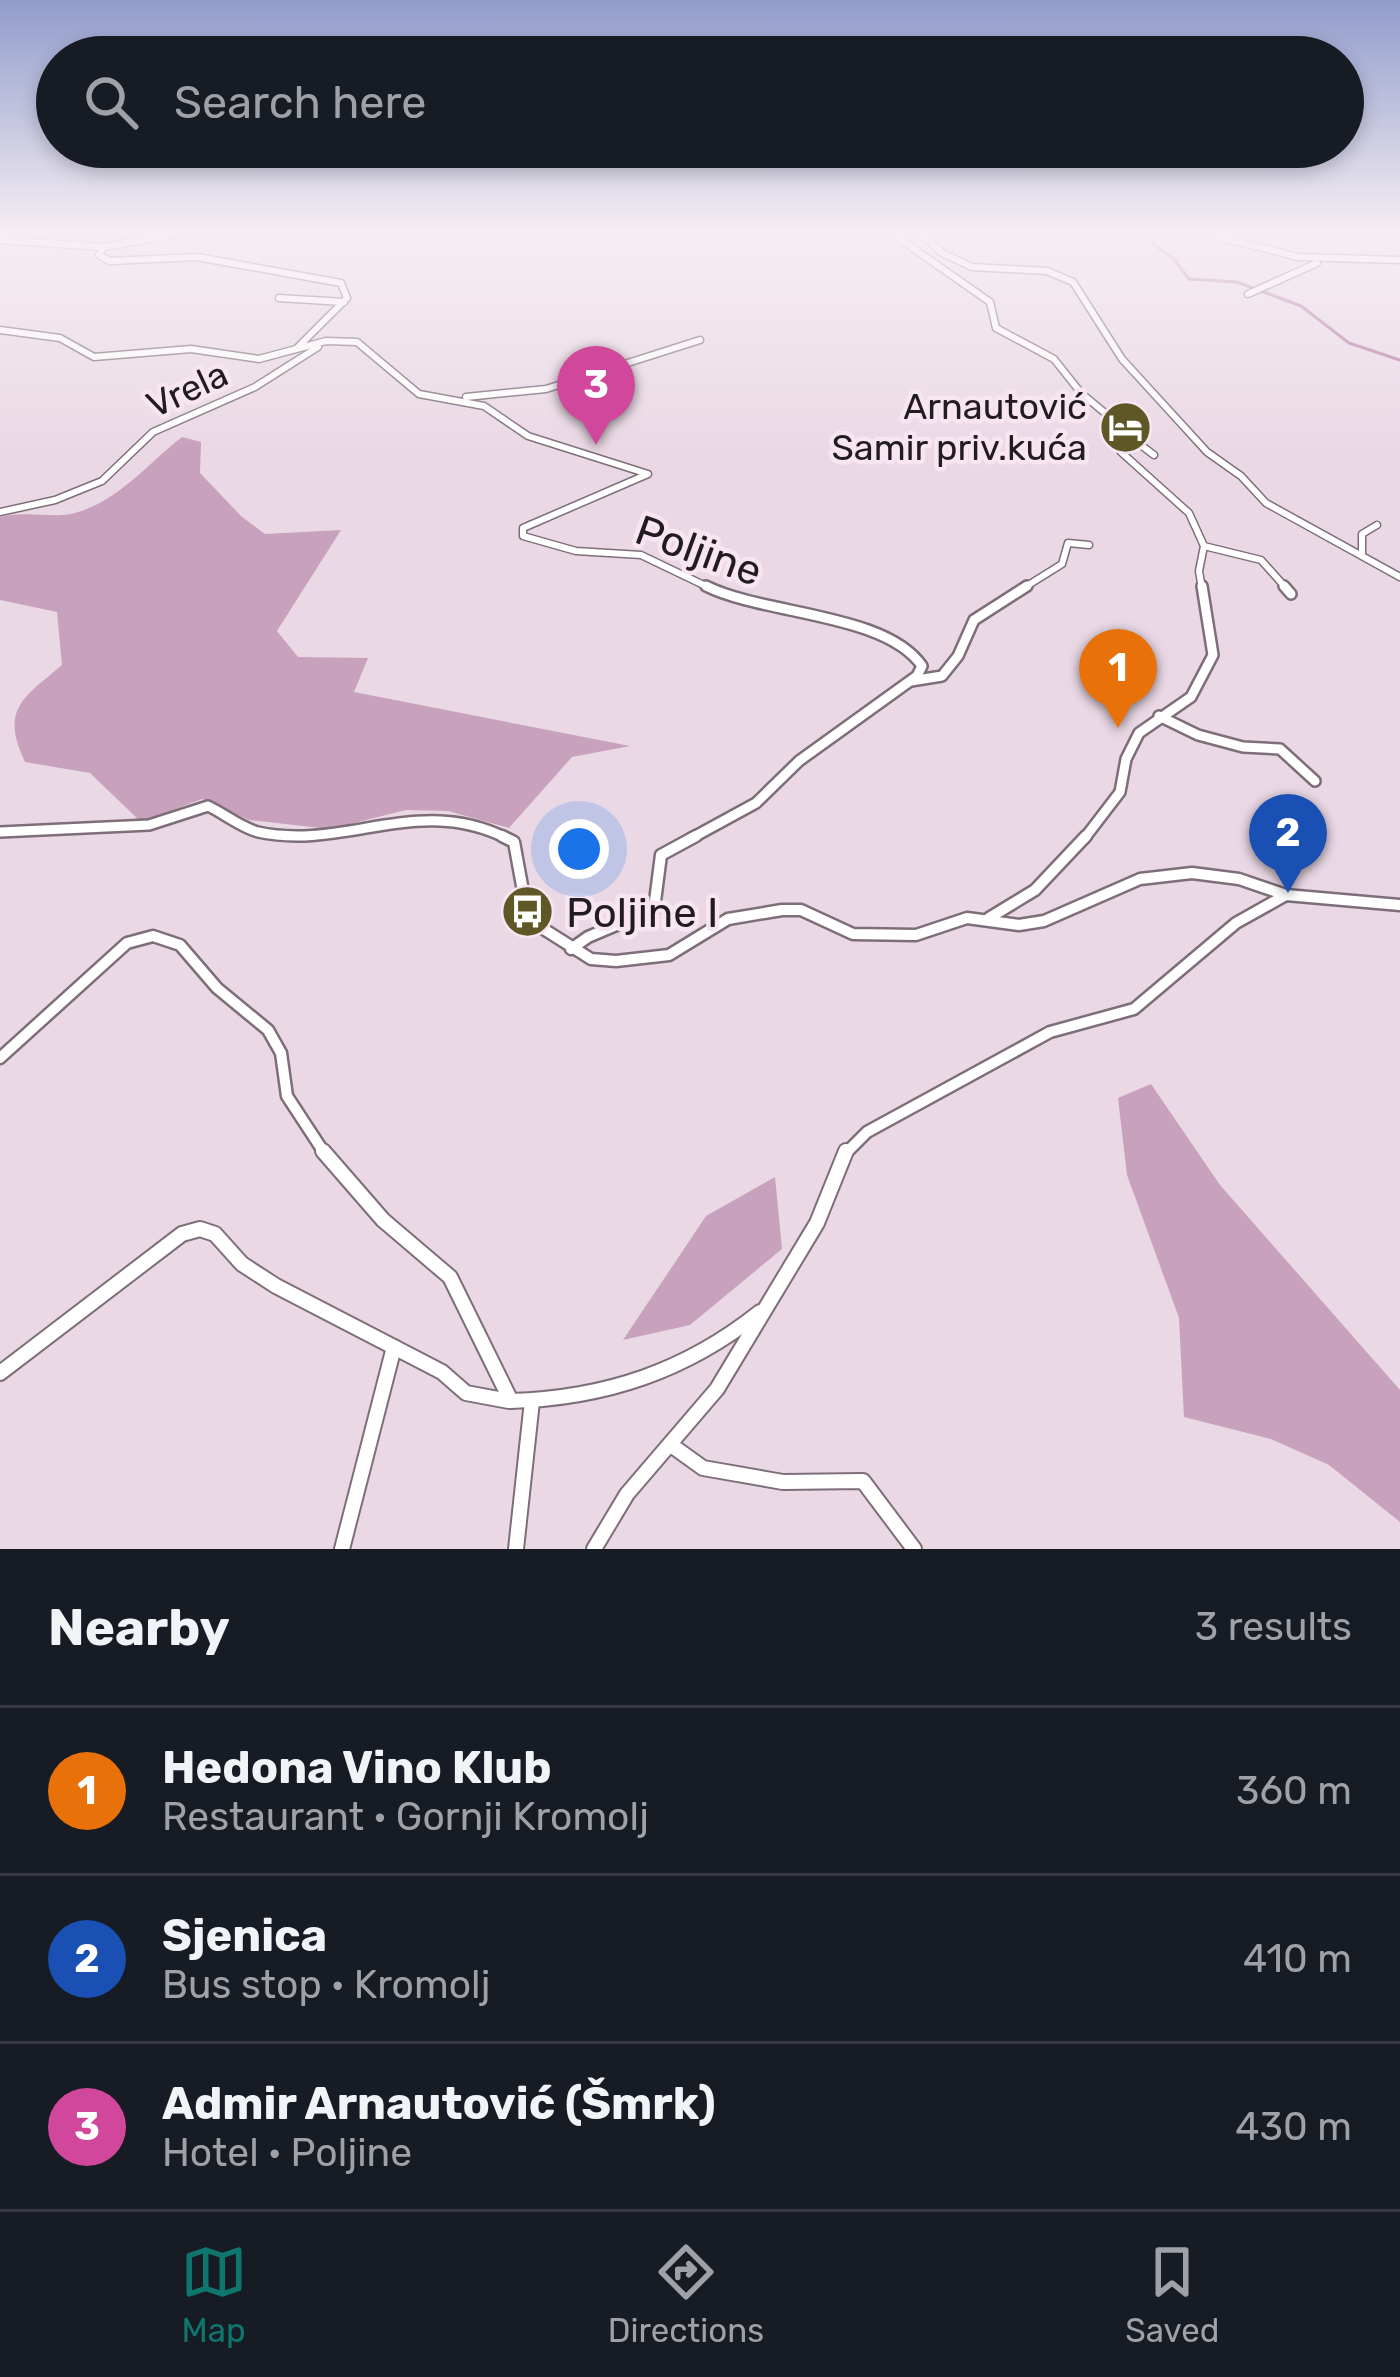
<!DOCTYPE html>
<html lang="en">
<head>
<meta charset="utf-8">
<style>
  :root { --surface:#171b24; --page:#242831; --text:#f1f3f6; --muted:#9ea1a6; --line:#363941; --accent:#0f766e }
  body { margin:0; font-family:Rubik,sans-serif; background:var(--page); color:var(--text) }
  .you { position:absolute; left:579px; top:849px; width:42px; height:42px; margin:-30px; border:9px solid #fff; border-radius:50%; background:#1a73e8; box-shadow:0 0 0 18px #1a73e833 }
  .badge { display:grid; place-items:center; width:78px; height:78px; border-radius:50%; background:var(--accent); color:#fff; font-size:39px; font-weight:700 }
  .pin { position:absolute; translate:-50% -99px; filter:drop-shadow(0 3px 6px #0008) }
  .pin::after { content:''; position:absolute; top:63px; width:42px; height:36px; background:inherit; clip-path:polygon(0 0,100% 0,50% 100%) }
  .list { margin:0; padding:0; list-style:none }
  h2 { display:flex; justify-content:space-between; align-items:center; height:156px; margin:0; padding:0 48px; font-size:51px }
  h2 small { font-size:39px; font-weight:400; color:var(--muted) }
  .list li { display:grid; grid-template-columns:78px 1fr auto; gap:36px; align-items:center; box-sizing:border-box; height:168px; padding:0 48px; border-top:3px solid var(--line) }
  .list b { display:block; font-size:45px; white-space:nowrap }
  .list p { margin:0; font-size:39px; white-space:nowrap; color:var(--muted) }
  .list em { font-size:39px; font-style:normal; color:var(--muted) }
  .icon { flex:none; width:66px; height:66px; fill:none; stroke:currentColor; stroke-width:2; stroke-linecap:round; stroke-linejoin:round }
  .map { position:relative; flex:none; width:1400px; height:1549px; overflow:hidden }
  .search { position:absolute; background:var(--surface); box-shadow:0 6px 18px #0003; left:36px; right:36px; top:36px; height:132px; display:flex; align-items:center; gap:30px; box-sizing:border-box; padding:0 42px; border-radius:66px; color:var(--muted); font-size:45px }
  .sheet { height:660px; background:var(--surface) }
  nav { display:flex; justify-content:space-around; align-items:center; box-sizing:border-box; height:168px; border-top:3px solid var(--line); background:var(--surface); font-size:33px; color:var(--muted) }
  nav a { display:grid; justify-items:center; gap:6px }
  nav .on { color:var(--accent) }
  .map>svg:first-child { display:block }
</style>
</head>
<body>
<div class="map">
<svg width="1400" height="1549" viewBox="0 0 1400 1549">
  <rect width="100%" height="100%" fill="#ead9e5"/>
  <g fill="#c8a1bd">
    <path d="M182,437l19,5 -1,31 42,44 23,17 76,-4 -64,101 21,26 70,1 -14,34 276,54 -58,11 -63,71 -61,-17 -42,-1 -76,19 -81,-9 -47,-21 -61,23 -51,-49 -65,-11c-25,-53 -2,-64 37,-97l-5,-53 -57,-12v-83c27,-7 54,2 75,-4 45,-13 71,-48 107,-76z"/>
    <polygon points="1151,1084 1220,1185 1400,1390 1400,1522 1329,1465 1271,1439 1184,1417 1179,1318 1127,1175 1118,1098"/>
    <polygon points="775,1177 782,1249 690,1325 623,1340 706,1216"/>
  </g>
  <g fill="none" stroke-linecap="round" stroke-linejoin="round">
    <polyline stroke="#ae77a0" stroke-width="3" points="1153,232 1154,245 1174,259 1189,279 1237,282 1301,306 1349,343 1400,360"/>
    <defs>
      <g id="minor-far3">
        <polyline points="890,232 990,302 996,328 1054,359 1081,393 1111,418 1121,452 1189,513 1204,546 1199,571 1202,589"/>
        <polyline points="920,232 942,253 972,267 1047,271 1073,282 1122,359 1207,452 1241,476 1266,503 1400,577"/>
        <polyline points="1199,232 1298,257 1400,260"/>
        <polyline points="0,240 104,247 188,232"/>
        <polyline points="104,247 99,255 110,261 197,257 341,283 347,298 298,347"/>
        <polyline points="1248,294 1317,263"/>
        <polyline points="279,298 344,302"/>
        <polyline points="0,330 60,338 94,357 191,349 259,359 326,341 357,342 419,394 484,406 528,436 648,474 523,528 523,536 576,551 641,555 712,589"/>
        <polyline points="466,397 546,389 700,340"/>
        <polyline points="1113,424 1154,455"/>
        <polyline points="0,512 55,500 102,481 153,432 255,387 318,347"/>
        <polyline points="1204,546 1261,560 1287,589"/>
        <polyline points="1362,553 1362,534 1377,525"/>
        <polyline points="1022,589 1062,564 1068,543 1089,545"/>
      </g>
      <g id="minor-far2">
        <polyline points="1284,586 1291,594"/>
        <polyline points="911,681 942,676 958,656 974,620 1027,586"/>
        <polyline points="1159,716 1198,735 1243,747 1280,749 1315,781"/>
        <path d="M0,832l149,-7 59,-19c17,8 32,21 50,26 87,19 161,-39 250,7"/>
        <path d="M690,839l66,-36 43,-42 118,-85 5,-10c-36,-53 -158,-51 -216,-80"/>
        <polyline points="1084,839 1120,792 1126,759 1139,733 1191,697 1213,655 1202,586"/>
      </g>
      <g id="minor-far1">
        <polyline points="502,836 514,842 525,902 542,928 591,959 616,961 669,955 728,919 782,910 801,910 853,934 916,935 967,918 1019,925 1044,921 1140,879 1192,873 1239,879 1286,895 1400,905"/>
        <polyline points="989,918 1035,890 1086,836"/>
        <polyline points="571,949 588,937 654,909 661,855 696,836"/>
        <polyline points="0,1058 127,943 153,936 180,945 217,988 268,1030 281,1053 287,1096 325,1154"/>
        <polyline points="845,1154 867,1132 1050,1032 1134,1009 1236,923 1286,895"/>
      </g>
      <g id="minor">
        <path d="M323,1151l60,69 67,57 61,124c95,-3 175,-30 249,-89"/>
        <polyline points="0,1373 182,1234 200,1229 215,1234 242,1264 276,1286 442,1372 466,1393 509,1401"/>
        <polyline points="671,1445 703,1468 783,1482 863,1481 914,1549"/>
        <polyline points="342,1549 394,1347"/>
        <polyline points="516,1549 532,1401"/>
        <polyline points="594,1549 627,1494 717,1389 817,1223 846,1151"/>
      </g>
    </defs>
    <use href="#minor-far3" stroke="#7d6e79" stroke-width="9"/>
    <use href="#minor-far2" stroke="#7d6e79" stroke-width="14"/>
    <use href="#minor-far1" stroke="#7d6e79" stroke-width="15"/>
    <use href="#minor" stroke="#7d6e79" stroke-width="18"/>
    <use href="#minor-far3" stroke="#fff" stroke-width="6"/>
    <use href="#minor-far2" stroke="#fff" stroke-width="9"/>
    <use href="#minor-far1" stroke="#fff" stroke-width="10"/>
    <use href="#minor" stroke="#fff" stroke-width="14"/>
  </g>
  <linearGradient id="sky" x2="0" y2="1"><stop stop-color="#919ccb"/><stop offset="0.52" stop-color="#f6eef3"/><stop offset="1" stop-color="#f6eef3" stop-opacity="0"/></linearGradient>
  <rect width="1400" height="449" fill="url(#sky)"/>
  <defs>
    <symbol id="hotel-disc" viewBox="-11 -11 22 22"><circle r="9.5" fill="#5d5825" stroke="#f7e6f2"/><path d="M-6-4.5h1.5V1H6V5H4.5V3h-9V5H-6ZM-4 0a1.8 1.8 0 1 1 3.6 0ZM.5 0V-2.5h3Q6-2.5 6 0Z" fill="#fff"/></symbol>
    <symbol id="bus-disc" viewBox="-11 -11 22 22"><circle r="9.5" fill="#5d5825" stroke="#f7e6f2"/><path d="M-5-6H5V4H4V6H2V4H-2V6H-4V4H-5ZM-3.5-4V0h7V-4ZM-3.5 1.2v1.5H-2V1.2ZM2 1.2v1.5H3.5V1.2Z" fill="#fff"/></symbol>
  </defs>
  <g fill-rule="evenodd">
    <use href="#hotel-disc" x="1096" y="398" width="59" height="59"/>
    <use href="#bus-disc" x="498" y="882" width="59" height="59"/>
  </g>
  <g text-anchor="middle" stroke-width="9" stroke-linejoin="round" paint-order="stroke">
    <g font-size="36" fill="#221c20" stroke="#f7e6f2">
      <text transform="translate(187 389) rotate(-25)" y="13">Vrela</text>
    </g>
    <g font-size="36" fill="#221c20" stroke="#f7e6f2" text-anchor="end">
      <text x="1087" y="419">Arnautović<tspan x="1087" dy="41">Samir priv.kuća</tspan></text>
    </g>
    <g font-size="42" fill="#221c20" stroke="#f7e6f2">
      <text transform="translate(699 550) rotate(20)" y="15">Poljine</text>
    </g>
    <g font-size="42" fill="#221c20" stroke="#f7e6f2" text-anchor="start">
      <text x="566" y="927">Poljine I</text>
    </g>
  </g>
</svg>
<div class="you"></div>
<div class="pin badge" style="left:1118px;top:728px;background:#e8710a">1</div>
<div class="pin badge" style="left:1288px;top:893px;background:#1a4fb4">2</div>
<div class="pin badge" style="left:596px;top:445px;background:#d1479c">3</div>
<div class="search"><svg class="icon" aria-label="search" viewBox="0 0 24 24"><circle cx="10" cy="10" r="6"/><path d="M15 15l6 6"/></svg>Search here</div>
</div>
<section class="sheet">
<h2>Nearby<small>3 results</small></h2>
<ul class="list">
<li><span class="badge" style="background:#e8710a">1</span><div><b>Hedona Vino Klub</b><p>Restaurant · Gornji Kromolj</p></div><em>360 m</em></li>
<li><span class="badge" style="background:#1a4fb4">2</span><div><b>Sjenica</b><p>Bus stop · Kromolj</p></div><em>410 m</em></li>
<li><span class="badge" style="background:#d1479c">3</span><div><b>Admir Arnautović (Šmrk)</b><p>Hotel · Poljine</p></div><em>430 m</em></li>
</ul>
</section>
<nav>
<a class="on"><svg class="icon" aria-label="map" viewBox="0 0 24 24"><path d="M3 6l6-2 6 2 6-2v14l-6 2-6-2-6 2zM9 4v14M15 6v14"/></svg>Map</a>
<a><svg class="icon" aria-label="directions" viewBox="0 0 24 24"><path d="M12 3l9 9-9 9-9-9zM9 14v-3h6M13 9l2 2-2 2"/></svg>Directions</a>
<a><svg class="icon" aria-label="saved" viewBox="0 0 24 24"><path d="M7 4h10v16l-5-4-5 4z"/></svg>Saved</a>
</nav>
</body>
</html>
